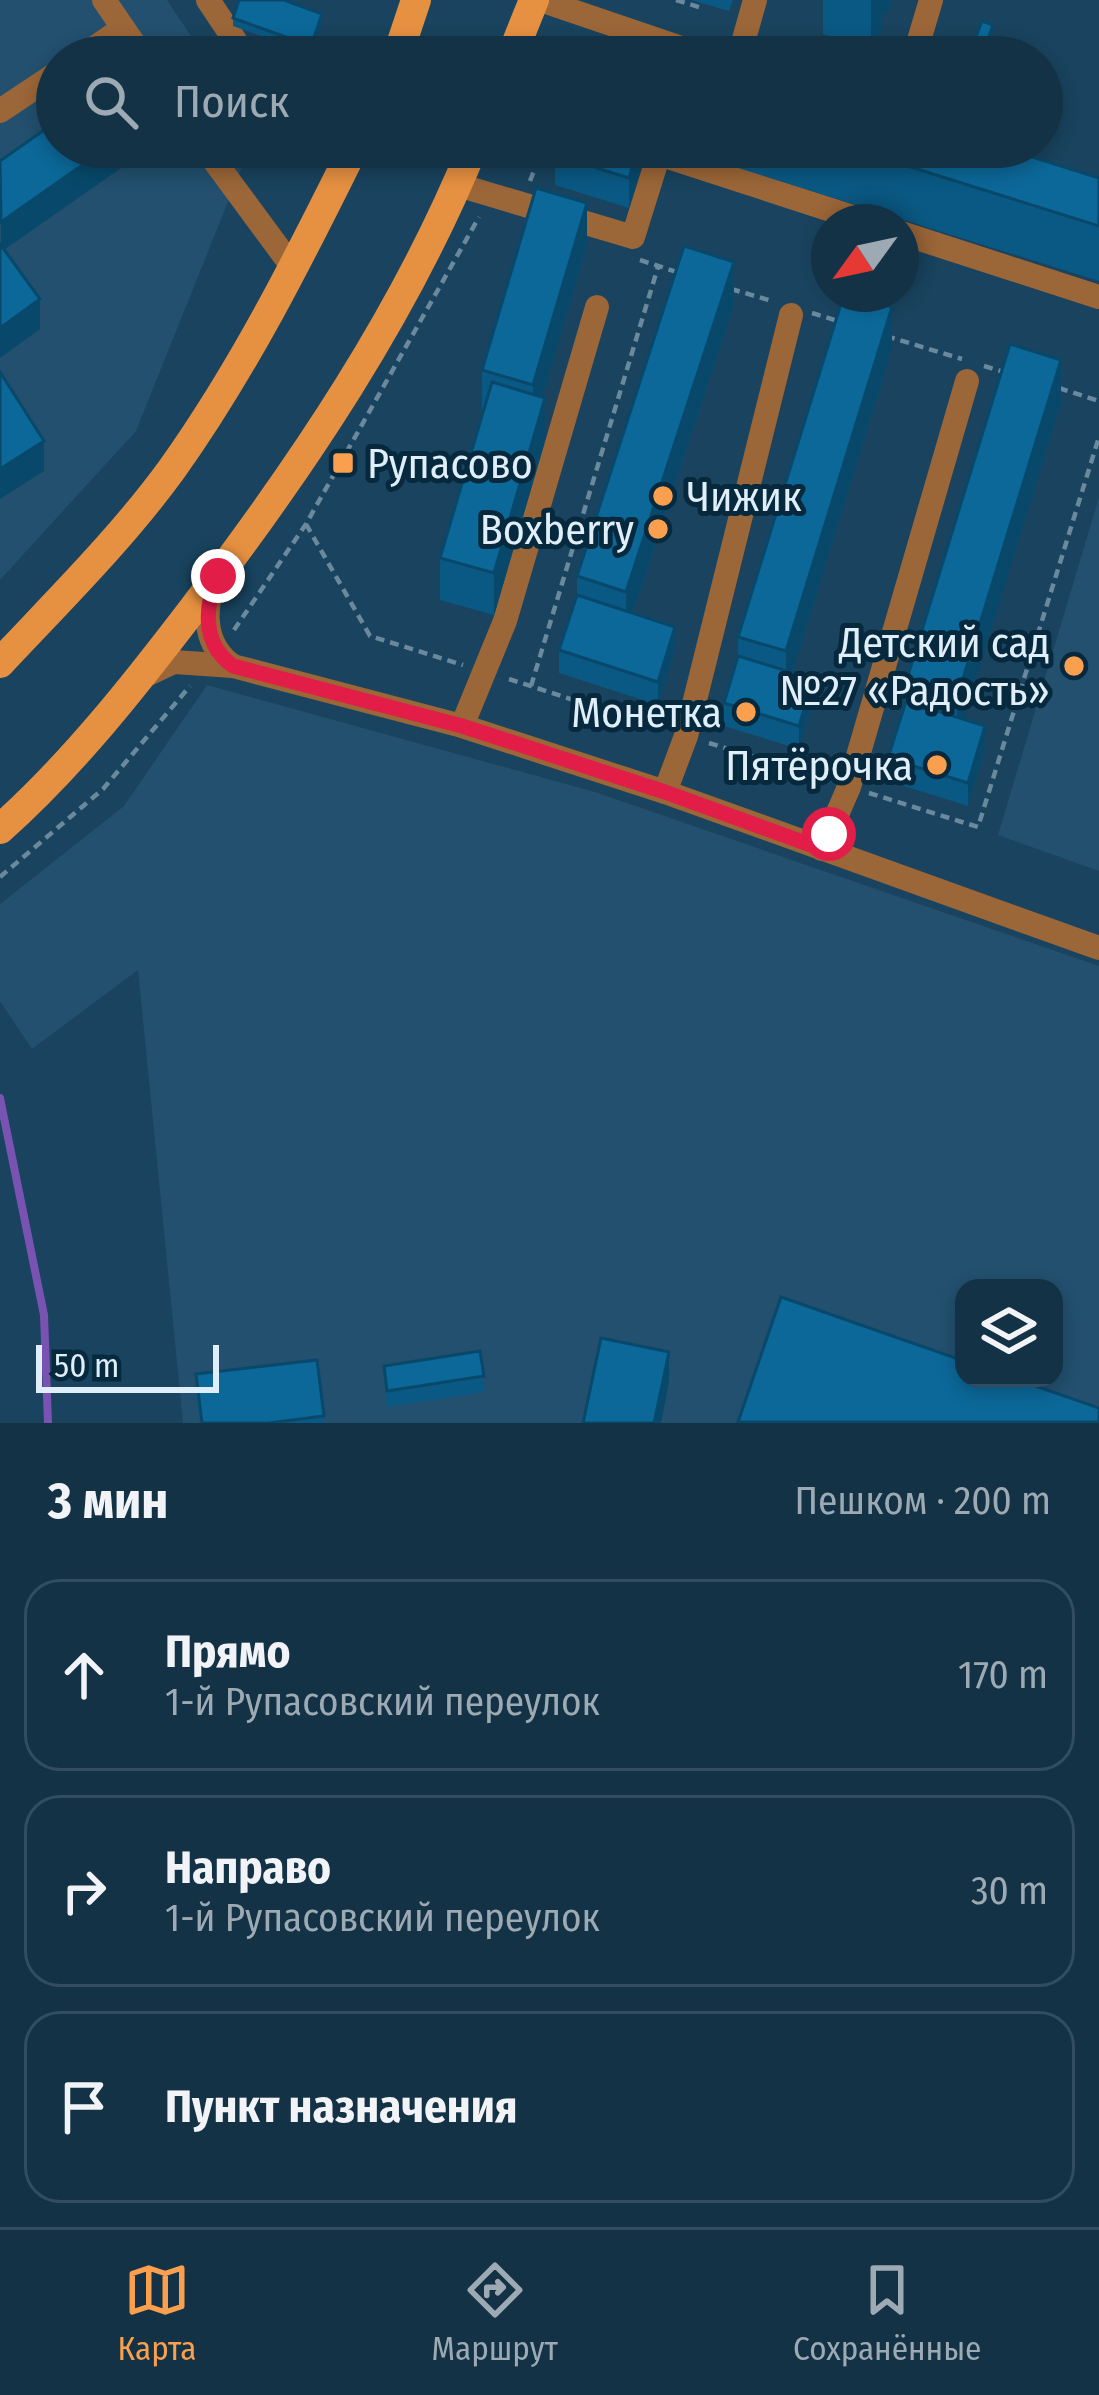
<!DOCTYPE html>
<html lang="ru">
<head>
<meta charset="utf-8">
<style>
  :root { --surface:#133246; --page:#1c3a4d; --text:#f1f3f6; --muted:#9daab3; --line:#324d5f; --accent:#fa9f4e }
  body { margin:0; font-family:"Fira Sans Condensed",sans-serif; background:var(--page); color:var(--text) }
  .controls { position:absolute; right:36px; bottom:36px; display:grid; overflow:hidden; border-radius:24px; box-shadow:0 6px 18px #0003 }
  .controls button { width:108px; height:108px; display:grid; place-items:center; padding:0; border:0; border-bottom:3px solid var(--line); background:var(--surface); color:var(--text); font:60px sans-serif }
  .compass { position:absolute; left:811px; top:204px; width:108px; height:108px; border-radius:50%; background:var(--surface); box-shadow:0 6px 18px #0003; rotate:237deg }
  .scale { position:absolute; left:36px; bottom:30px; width:183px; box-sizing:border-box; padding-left:12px; border:6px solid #dfeef9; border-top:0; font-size:33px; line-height:42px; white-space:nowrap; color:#dfeef9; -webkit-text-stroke:9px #06293d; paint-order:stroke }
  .stop { position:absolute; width:36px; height:36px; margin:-27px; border:9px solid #e11d48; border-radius:50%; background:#fff }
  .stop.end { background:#e11d48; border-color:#fff; box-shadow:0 3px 12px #0008 }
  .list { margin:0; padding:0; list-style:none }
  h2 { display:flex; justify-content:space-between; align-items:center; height:156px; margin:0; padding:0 48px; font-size:51px }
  h2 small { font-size:39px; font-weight:400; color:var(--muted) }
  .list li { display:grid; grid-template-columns:78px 1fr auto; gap:36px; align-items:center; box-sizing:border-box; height:192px; margin:0 24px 24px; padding:0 24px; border:3px solid var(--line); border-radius:36px }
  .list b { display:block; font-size:45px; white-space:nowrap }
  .list p { margin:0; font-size:39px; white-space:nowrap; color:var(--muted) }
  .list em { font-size:39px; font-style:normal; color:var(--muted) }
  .icon { flex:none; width:66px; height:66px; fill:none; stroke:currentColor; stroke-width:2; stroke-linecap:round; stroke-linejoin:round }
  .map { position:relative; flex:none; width:1099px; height:1423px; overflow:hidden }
  .search { position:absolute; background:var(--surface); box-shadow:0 6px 18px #0003; left:36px; right:36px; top:36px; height:132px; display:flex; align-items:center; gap:30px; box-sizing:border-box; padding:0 42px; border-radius:66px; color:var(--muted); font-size:45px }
  .sheet { height:804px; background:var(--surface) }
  nav { display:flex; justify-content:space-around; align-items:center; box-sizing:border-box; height:168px; border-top:3px solid var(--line); background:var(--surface); font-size:33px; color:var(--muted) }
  nav a { display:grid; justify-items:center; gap:6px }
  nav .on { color:var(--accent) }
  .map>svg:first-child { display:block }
</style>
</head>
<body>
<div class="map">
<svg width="1099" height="1423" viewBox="0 0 1099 1423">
  <rect width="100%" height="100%" fill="#19435e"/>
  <g fill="#22506e" fill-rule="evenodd">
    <polygon points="0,0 167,0 205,57 57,57 57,147 250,147 136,431 0,580"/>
    <polygon points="1099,497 1099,871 998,835"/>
    <path d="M207,685l388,107 504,174v457h-916l-45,-453 -106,79 -32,-48v-97l124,-98zM964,1288h90v90h-90z"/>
  </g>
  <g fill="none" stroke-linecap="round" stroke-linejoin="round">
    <polyline stroke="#7953b1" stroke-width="8" points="0,1098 44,1315 48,1423"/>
    <g stroke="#6a899d" stroke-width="4.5" stroke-dasharray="9 6" stroke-linecap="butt">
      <polyline points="676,0 702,8"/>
      <polyline points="577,57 584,39"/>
      <polyline points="530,181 543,147"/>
      <polyline points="640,260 680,273"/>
      <polyline points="731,289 772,301"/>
      <polyline points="812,313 841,322"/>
      <polyline points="886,336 962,359"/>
      <polyline points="984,366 1007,373"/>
      <polyline points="1059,388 1099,401"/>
      <polyline points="306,524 370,636 463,665"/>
      <polyline points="234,630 306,524 479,217"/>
      <polyline points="509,679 663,729"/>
      <polyline points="531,686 658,267"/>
      <polyline points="709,743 829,780"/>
      <polyline points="869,793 978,827 1099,437"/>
      <polyline points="0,877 103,789 190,686"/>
    </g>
    <g stroke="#9b6638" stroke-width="24">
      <polyline points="104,0 143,57"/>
      <polyline points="208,0 246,57"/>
      <polyline points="540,0 708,57"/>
      <polyline points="81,57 123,28"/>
      <polyline points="739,57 755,0"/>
      <polyline points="914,57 931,0"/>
      <polyline points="0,111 57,73"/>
      <polyline points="204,147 294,269"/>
      <polyline points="458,185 633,237 659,154 868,222"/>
      <polyline points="901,233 1099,297"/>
      <path d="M215,582c-13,30 -10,65 18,84"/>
      <polyline points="142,677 174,662 233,666 462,726 665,792 1099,948"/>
      <polyline points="462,726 505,621 597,307"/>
      <polyline points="665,792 686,736 791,315"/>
      <polyline points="822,849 849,787 967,381"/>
    </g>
    <g stroke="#e69041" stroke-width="30">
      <polyline points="397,57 416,0"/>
      <polyline points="511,57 534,0"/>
      <path d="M0,663c59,-63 121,-124 172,-194 72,-101 127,-211 182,-322"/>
      <path d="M0,829c72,-64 135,-144 193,-220 109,-143 212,-295 280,-462"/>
    </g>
  </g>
  <g fill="#0a5984">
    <polygon points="691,0 733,0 729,11"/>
    <polygon points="823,0 892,0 889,10 882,14 882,28 871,49 823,34"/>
    <polygon points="233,18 322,22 311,54 233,26"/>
    <polygon points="993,32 984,57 971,57 971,50"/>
    <polygon points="558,147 647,147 629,208 555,185 555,155"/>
    <polygon points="671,147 1000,147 1099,178 1099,281"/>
    <polygon points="587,245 542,397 545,440 494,615 440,600 440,558 482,412 482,370"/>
    <polygon points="734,304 633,613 675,650 658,705 559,673 559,650 577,595 577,576"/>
    <polygon points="892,349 792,673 813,702 799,749 724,726 724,703 738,656 738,637"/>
    <polygon points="1061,402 963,719 985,749 968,806 888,781 888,758 906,701 906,682"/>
    <polygon points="384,1366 484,1376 484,1392 387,1407"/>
    <polygon points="196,1374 324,1416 324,1423 200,1423 196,1397"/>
  </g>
  <g fill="#08496b">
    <polygon points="871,0 882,0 882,28 871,49"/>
    <polygon points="882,0 892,0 889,10 882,14"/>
    <polygon points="322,14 322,22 311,54 311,46"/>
    <polygon points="993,25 993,32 983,57 983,54"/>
    <polygon points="108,147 151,147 1,252 1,222"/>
    <polygon points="638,147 647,147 629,208 629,178"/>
    <polygon points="587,203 587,245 533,428 533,385"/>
    <polygon points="734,262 734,304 626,634 626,592"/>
    <polygon points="40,299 40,329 0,358 0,328"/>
    <polygon points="892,307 892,349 786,693 786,651"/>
    <polygon points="1061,360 1061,402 957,740 957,698"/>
    <polygon points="545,398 545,440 494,615 494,573"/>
    <polygon points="44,441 44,471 0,499 0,469"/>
    <polygon points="675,627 675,650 658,705 658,682"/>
    <polygon points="813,679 813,702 799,749 799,726"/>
    <polygon points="985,726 985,749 968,806 968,783"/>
    <polygon points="669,1352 669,1382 661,1423 654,1423"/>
  </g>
  <g fill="#0c6899" stroke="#08496b" stroke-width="3">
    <polygon points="239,0 284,0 322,14 311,46 233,18"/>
    <polygon points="982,21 993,25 983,54 971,50"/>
    <polygon points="663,41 713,57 658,57"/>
    <polygon points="590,44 632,57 586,57"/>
    <polygon points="57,121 57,147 108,147 1,222 0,161"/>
    <polygon points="558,147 638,147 629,178 555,155"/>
    <polygon points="847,147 1000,147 1099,178 1099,226"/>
    <polygon points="536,188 587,203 533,385 482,370"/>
    <polygon points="0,244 40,299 0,328"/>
    <polygon points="684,246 734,262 626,592 577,576"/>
    <polygon points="844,294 850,294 892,307 786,651 738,637"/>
    <polygon points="1010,344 1061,360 957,698 906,682"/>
    <polygon points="0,372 44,441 0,469"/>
    <polygon points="492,382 545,398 494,573 440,558"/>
    <polygon points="577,595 675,627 658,682 559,650"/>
    <polygon points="738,656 813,679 799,726 724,703"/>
    <polygon points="906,701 985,726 968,783 888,758"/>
    <polygon points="781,1297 964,1361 964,1378 1013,1378 1099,1408 1099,1422 738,1422"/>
    <polygon points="601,1338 669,1352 654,1423 583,1423"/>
    <polygon points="480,1351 484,1376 387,1391 384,1366"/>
    <polygon points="317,1360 324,1416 269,1423 202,1423 196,1374"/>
  </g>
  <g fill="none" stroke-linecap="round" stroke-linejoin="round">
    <path stroke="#e11d48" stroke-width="15" d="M218,576c-14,31 -16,68 15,90l229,60 203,66 157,57 7,-15"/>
  </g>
  <g fill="#fa9f4e" stroke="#06293d" stroke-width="4.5">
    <rect x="331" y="451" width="24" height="24" rx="6"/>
    <circle cx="663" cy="496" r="12"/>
    <circle cx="658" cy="529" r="12"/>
    <circle cx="1074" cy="666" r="12"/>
    <circle cx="746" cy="712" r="12"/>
    <circle cx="937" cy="765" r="12"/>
  </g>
  <g text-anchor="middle" stroke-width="10" stroke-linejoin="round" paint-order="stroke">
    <g font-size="42" fill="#dfeef9" stroke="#06293d" text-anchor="end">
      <text x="367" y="478" text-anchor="start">Рупасово</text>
      <text x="687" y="511" text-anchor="start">Чижик</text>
      <text x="634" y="544">Boxberry</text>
      <text x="1050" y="657">Детский сад<tspan x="1050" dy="48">№27 «Радость»</tspan></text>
      <text x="722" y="727">Монетка</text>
      <text x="913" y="780">Пятёрочка</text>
    </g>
  </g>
</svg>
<div class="controls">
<button><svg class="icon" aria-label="layers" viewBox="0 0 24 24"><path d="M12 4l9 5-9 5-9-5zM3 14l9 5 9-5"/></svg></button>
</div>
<svg class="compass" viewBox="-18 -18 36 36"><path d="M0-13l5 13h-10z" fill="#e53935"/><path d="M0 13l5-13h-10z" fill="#9daab3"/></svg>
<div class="scale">50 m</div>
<div class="stop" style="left:829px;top:834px"></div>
<div class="stop end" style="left:218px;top:576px"></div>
<div class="search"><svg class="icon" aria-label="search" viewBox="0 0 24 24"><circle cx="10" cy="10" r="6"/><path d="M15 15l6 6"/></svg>Поиск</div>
</div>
<section class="sheet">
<h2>3 мин<small>Пешком · 200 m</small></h2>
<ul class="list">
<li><svg class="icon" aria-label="ahead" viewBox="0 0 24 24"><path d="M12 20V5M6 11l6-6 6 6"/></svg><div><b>Прямо</b><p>1-й Рупасовский переулок</p></div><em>170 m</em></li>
<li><svg class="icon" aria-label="right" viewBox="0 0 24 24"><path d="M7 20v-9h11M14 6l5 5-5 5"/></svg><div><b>Направо</b><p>1-й Рупасовский переулок</p></div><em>30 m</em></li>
<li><svg class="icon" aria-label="arrive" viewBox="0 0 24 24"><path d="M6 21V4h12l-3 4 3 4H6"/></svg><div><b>Пункт назначения</b></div></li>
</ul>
</section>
<nav>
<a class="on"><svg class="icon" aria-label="map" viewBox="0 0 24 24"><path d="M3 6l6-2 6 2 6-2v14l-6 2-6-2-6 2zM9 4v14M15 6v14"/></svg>Карта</a>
<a><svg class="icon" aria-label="directions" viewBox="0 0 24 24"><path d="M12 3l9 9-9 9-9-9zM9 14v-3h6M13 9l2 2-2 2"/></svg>Маршрут</a>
<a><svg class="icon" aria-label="saved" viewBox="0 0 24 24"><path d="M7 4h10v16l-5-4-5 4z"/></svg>Сохранённые</a>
</nav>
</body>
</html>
